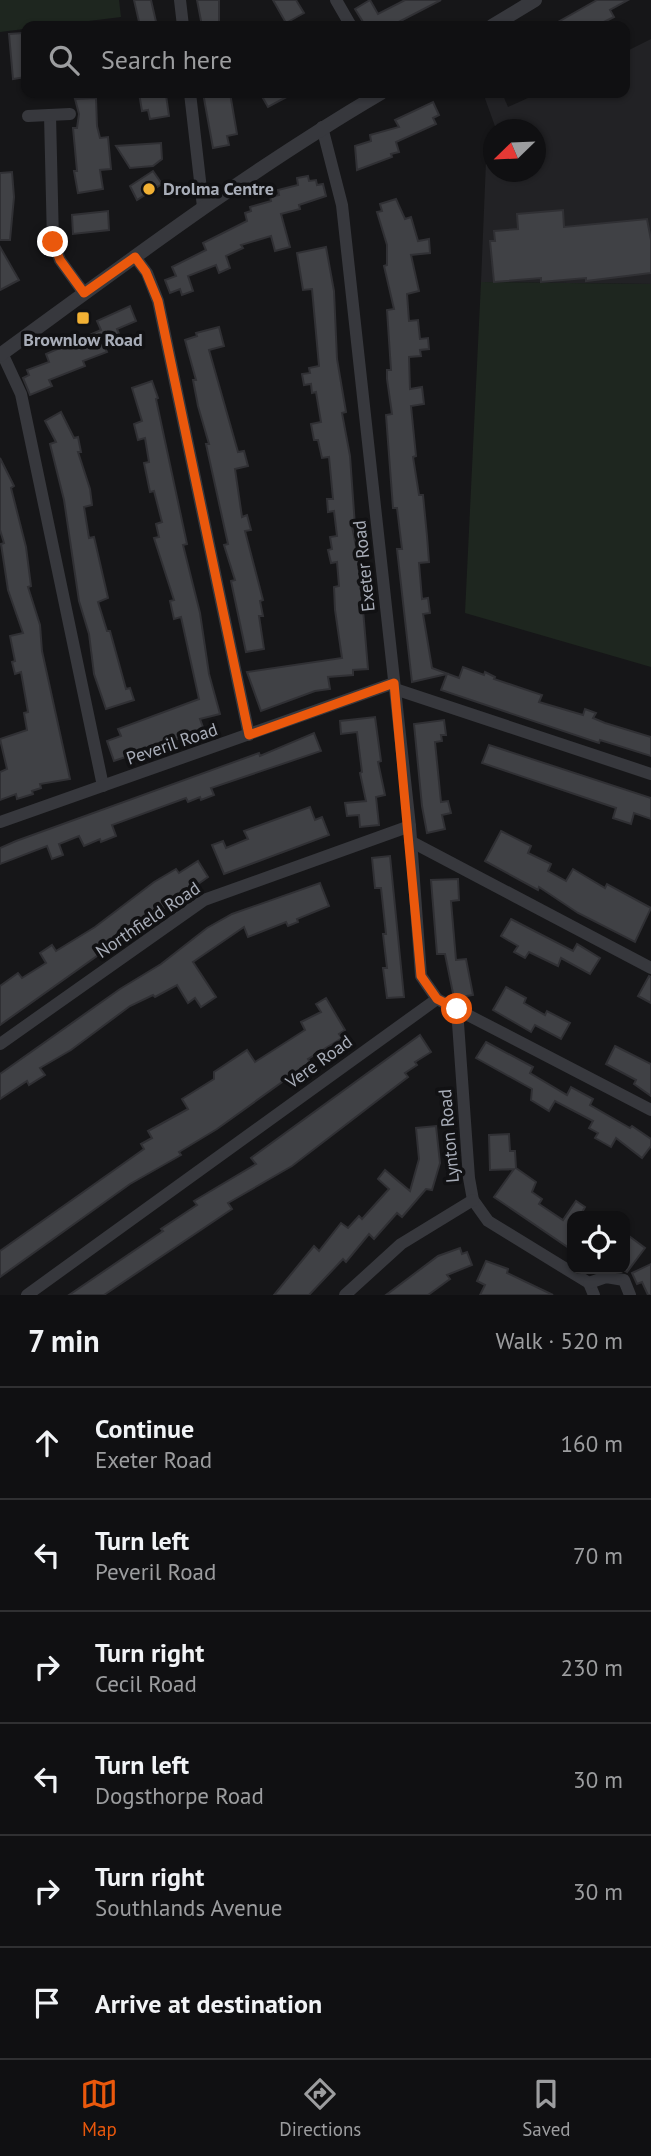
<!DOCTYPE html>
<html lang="en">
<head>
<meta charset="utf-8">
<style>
  :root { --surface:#101012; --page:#19191b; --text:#f1f3f6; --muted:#9c9d9f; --line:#303032; --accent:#ea580c }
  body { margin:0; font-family:"PT Sans",sans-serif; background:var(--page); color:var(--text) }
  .controls { position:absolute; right:21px; bottom:21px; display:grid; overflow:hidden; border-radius:14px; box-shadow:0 2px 5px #0004 }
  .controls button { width:63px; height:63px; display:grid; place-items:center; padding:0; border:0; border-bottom:2px solid var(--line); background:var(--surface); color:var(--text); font:35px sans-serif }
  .compass { position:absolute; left:483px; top:119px; width:63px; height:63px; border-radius:50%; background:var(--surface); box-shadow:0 2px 5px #0004; rotate:247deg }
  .stop { position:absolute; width:21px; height:21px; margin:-16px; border:5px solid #ea580c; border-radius:50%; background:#fff }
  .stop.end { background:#ea580c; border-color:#fff; box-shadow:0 2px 7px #0008 }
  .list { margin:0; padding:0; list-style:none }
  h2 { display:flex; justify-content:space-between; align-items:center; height:91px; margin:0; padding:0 28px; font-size:30px }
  h2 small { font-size:23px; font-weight:400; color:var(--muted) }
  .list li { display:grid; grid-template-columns:46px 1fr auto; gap:21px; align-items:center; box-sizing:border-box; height:112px; padding:0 28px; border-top:2px solid var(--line) }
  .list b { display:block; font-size:26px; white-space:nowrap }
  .list p { margin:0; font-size:23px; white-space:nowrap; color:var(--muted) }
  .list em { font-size:23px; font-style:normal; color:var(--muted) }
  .icon { flex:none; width:38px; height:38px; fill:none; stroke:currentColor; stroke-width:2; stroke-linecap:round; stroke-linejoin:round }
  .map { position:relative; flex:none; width:651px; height:1295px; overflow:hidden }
  .search { position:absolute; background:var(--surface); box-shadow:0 2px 5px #0004; left:21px; right:21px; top:21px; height:77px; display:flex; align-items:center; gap:18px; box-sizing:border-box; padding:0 24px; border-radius:14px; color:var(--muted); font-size:26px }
  .sheet { height:763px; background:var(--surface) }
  nav { display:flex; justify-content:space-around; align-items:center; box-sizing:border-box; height:98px; border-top:2px solid var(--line); background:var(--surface); font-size:19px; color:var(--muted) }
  nav a { display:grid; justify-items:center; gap:4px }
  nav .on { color:var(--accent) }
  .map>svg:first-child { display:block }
</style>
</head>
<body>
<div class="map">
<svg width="651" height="1295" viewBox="0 0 651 1295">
  <rect width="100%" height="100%" fill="#161618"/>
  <polygon fill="#222225" points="651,39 651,284 481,282 487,137 493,133 494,172 536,172 536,130 496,129 483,93 502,93 508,107 539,93 625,93 625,52"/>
  <g fill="#1e261f">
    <polygon points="0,0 119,0 121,17 0,32"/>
    <polygon points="481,282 651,284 651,667 465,613"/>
  </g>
  <g fill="#404145" stroke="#303034" stroke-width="2">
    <polygon points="134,0 151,0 157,26 140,26"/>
    <polygon points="197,0 219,0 219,26 202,26"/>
    <polygon points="273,0 296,0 304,13 286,23"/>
    <polygon points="370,0 378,14 405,0 441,0 391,26 360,26 363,22 355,9"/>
    <polygon points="597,0 628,0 610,10 614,17 596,26 551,26"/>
    <polygon points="23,33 26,77 13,79 9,34"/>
    <polygon points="139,93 166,95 169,116 150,119 148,110 142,111"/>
    <polygon points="203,93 230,93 237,134 227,136 229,145 213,148"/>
    <polygon points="260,93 294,93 268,107"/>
    <polygon points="96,98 97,126 100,138 108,137 111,169 100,170 103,189 78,193 74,171 77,171 73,128 77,128 79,114 75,99"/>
    <polygon points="433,102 439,115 433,118 436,124 396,142 399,152 391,154 392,157 357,170 355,146 371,141 370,135 399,127 395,120"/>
    <polygon points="161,143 162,159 153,166 130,168 116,146"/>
    <polygon points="153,171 162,184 137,200 130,186"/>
    <polygon points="12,172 14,197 10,240 0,240 0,173"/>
    <polygon points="308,176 309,181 316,180 317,185 323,184 326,196 299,205 300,209 281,214 290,247 275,251 271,236 241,245 243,248 226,256 230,268 219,273 216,265 188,276 193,291 182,295 180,289 170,293 165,280 176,276 172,267 206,250 203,243 247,221 245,213 251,211 250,207 271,201 270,197 279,195 278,190 298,185 297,178"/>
    <polygon points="396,199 405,219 411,217 418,241 429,239 430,253 411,255 419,291 407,294 409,321 418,320 420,339 428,338 429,349 420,350 421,356 409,357 410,389 422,387 424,404 411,406 416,456 413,457 419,495 423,495 427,536 429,562 419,563 422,599 428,598 430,613 423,614 432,668 459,678 463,667 484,675 485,672 495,677 494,679 542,695 539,702 583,715 585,709 596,713 593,718 605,723 651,737 651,756 600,740 599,743 441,690 447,674 412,682 397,549 402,549 397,508 393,508 386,415 392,414 387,379 387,370 391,370 387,310 394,309 384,266 387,265 387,245 377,212 382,211 380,204"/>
    <polygon points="563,210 564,227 647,219 651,240 651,273 586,281 586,278 541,282 541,278 494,282 490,241 495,241 494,231 518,229 517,214"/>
    <polygon points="108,211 109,230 73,234 72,215"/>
    <polygon points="0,247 19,280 0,290"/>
    <polygon points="326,247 334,291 337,359 346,412 342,413 350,456 355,526 352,526 359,562 368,669 353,670 353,675 328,677 330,689 315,691 261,711 247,672 342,658 335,610 334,587 339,586 337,562 331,563 328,550 332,549 330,537 337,536 334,511 328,512 327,499 333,499 329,457 322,458 318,440 314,440 311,424 321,422 316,392 312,393 311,384 304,385 302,374 310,373 309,368 319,366 312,289 303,290 297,253"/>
    <polygon points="130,306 136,321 117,329 120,336 103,343 107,352 83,361 85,366 49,380 52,386 30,395 23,378 29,375 27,370 49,362 46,354 101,330 97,321"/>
    <polygon points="219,327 224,346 209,350 238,452 244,451 248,466 235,469 242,517 247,515 251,530 245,531 263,600 260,601 263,616 259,616 264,649 246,652 231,581 235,580 224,545 228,544 206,444 209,444 198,406 193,380 196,380 185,340 197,336 196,333"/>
    <polygon points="152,381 158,398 156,399 187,544 183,545 200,613 209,674 220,714 200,719 204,730 114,761 107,741 121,736 118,729 199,699 181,617 174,619 170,601 174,600 154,538 159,537 156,524 162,522 154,491 150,492 144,463 149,462 145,438 138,440 134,424 142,421 132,388"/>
    <polygon points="61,412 74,438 78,437 81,452 78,452 90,489 92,505 84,507 89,538 94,537 108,598 98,602 107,631 110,631 126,689 130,688 134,700 106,709 94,674 89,634 79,601 64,500 50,444 56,442 45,421"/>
    <polygon points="0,458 14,486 11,488 26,547 31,586 28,587 40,625 42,651 70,779 40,784 41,788 32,791 33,794 17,799 16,794 0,800 0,772 7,769 0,739 27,730 24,713 28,712 21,672 15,674 12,662 15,661 10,636 23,633 8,590 1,544 4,543 0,530"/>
    <polygon points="375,717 381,761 378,762 385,795 376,797 379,825 360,827 359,815 347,816 345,803 366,801 360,773 362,772 357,732 341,734 340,721"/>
    <polygon points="444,720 446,735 441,735 442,741 435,742 441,802 448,801 451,813 442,815 445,829 427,833 422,806 414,724"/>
    <polygon points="314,733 321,751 211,788 214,795 201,800 200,797 188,802 186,798 112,825 116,836 101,842 100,839 84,846 79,836 59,844 63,855 52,859 47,846 0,864 0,848 16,841 259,753 260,756"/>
    <polygon points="489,745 651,798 651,819 634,813 631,824 613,818 616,808 482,763"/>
    <polygon points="310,807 315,820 322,817 329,835 224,874 212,845 223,841 226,848 248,839 244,831"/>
    <polygon points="501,831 531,846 528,853 551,864 548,871 566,881 573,869 605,888 607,884 651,908 635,942 578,913 539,887 538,890 485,861"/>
    <polygon points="390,856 404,997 387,998 383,968 387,968 383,934 386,934 381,888 375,888 372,858"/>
    <polygon points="198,861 208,877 0,1025 0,986 18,973 22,978 46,963 40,953 52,945 56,951 95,927 154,882 176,869 179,873"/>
    <polygon points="458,879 459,900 451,901 456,960 466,959 473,995 454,998 445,954 437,954 431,880"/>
    <polygon points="320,883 329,906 297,919 298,922 288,926 286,922 248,937 244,927 193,962 216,997 201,1007 195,998 188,1003 177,985 155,997 153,995 130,1006 71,1050 40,1068 45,1075 29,1085 27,1081 0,1099 0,1074 120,989 161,964 207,928 232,914"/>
    <polygon points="511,919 573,951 577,944 600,958 590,974 561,958 558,966 529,952 525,958 514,952 518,946 501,936"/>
    <polygon points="649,976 651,977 651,1003 638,996"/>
    <polygon points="506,987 526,998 524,1003 545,1015 547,1011 570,1023 561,1039 535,1025 531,1032 493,1010"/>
    <polygon points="326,998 345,1030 339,1034 342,1038 308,1059 310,1062 217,1129 179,1152 181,1155 130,1184 0,1277 0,1251 144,1149 141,1144 152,1138 148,1131 188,1109 182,1099 214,1079 214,1072 247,1050 255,1062 305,1030 301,1022 321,1012 316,1004"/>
    <polygon points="420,1035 431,1052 415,1062 417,1065 405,1073 408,1077 292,1166 228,1203 232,1209 104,1295 69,1295 163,1231 161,1229 197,1205 194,1201 256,1164 251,1158"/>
    <polygon points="486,1042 533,1067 530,1073 567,1095 571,1087 593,1099 590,1105 630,1128 632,1126 651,1139 651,1146 642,1158 616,1138 611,1147 595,1138 598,1133 589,1128 593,1121 555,1101 549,1111 531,1100 532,1089 476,1058"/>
    <polygon points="615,1046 651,1064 651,1096 634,1084 636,1080 606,1064"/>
    <polygon points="436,1126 440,1163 432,1190 426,1189 402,1217 397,1213 374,1239 369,1234 346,1262 343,1259 309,1295 274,1295 314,1246 319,1251 341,1223 348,1228 359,1216 362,1219 389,1189 378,1179 385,1170 410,1191 419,1159 416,1128"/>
    <polygon points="509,1134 510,1151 515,1151 516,1168 536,1182 532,1192 542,1199 539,1204 563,1220 576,1201 585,1207 580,1216 572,1216 572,1250 494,1197 514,1169 490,1170 489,1135"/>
    <polygon points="625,1233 645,1248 627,1272 625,1271"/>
    <polygon points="460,1248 462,1254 467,1252 472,1265 447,1275 450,1279 428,1295 386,1295 438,1256"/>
    <polygon points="486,1261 508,1269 507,1273 553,1295 480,1295 485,1285 477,1281"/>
    <polygon points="651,1264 651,1295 648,1295 642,1282 637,1284 632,1273"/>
  </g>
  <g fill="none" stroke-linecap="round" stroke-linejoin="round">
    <g stroke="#37383d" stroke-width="12">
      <polyline points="180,0 183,26"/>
      <polyline points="336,0 351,26"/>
      <polyline points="190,93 203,207"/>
      <polyline points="50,115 53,242 60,260 84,293"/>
      <polyline points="28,116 70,114"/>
      <polyline points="322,127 342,205 410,826 421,976 437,999"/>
      <polyline points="135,257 147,273 158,301 249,735"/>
      <polyline points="2,353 21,394 103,786"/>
      <polyline points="395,689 651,774"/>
      <polyline points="0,822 394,683"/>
      <polyline points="410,841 651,968"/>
      <polyline points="457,1009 469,1178 473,1200 488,1221 589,1283 594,1295"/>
      <polyline points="0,1044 204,900 410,826"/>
      <polyline points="589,1283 606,1277 624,1280 630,1295"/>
      <polyline points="27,1295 437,999 651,1110"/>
      <polyline points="345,1295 401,1244 473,1200"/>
    </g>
    <g stroke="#37383d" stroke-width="14">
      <polyline points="492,26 535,0"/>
      <path d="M0,355c125,-91 248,-184 381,-262"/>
    </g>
  </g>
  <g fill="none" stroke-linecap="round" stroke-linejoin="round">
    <polyline stroke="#ea580c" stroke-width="9" points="53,242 60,260 84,293 135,257 146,272 158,301 249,735 394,683 421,976 437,999 457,1009"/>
  </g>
  <g fill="#f2b134" stroke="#111113" stroke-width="2.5">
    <circle cx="149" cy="189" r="7"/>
    <rect x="76" y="311" width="14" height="14" rx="3.5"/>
  </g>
  <g text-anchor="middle" stroke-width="7" stroke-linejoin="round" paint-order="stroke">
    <g font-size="18" font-weight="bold" fill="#a8adb8" stroke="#111113" text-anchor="start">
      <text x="163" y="195">Drolma Centre</text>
      <text x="83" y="346" text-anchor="middle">Brownlow Road</text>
    </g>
    <g font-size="18" fill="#a8adb8" stroke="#111113">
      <text transform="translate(364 566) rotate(-96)" y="6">Exeter Road</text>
      <text transform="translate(172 744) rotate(-19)" y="6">Peveril Road</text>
      <text transform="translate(148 920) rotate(-34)" y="6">Northfield Road</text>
      <text transform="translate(319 1062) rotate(-36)" y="6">Vere Road</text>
      <text transform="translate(449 1136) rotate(-95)" y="6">Lynton Road</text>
    </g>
  </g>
</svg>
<div class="controls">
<button><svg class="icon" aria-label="locate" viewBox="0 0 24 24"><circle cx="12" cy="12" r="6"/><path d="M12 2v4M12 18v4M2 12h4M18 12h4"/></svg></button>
</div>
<svg class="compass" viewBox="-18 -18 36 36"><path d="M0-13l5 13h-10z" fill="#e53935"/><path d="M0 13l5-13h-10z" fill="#9c9d9f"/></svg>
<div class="stop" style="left:457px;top:1009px"></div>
<div class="stop end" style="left:53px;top:242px"></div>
<div class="search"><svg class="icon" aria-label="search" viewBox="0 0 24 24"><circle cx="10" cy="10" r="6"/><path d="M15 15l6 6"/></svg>Search here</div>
</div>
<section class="sheet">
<h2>7 min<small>Walk · 520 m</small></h2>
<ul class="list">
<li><svg class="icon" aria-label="ahead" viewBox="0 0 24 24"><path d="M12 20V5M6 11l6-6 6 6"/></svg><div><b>Continue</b><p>Exeter Road</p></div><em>160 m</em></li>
<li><svg class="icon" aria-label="left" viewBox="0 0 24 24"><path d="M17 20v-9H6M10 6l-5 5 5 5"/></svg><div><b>Turn left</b><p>Peveril Road</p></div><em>70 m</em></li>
<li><svg class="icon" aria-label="right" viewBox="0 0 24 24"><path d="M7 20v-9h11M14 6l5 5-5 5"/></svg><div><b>Turn right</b><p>Cecil Road</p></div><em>230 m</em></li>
<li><svg class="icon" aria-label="left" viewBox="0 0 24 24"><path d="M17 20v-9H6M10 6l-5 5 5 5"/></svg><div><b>Turn left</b><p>Dogsthorpe Road</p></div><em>30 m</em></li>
<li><svg class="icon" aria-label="right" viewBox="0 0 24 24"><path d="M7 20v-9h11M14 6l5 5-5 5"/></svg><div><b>Turn right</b><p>Southlands Avenue</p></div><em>30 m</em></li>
<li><svg class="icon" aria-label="arrive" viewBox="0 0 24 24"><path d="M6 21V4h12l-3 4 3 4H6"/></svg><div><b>Arrive at destination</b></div></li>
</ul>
</section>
<nav>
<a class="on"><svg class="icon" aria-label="map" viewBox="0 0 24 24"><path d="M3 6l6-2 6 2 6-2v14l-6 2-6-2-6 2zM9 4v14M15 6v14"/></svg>Map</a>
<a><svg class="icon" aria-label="directions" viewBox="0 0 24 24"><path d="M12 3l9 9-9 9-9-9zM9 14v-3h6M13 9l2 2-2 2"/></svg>Directions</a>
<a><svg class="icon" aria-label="saved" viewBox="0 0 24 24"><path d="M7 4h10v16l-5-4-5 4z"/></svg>Saved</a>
</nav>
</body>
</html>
